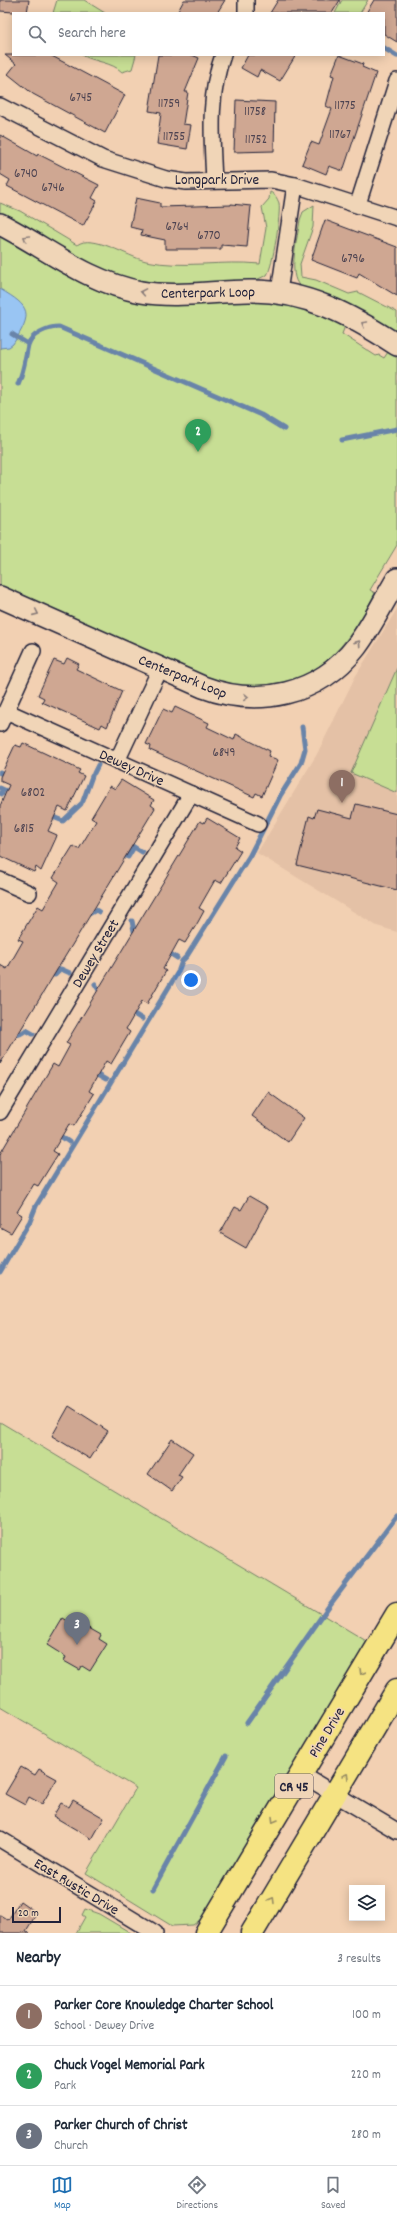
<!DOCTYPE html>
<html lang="en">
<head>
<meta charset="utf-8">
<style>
  :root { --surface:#fff; --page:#f6f6f7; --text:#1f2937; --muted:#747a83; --line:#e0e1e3; --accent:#1f6fb2 }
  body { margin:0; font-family:Dekko,sans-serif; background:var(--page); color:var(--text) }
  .controls { position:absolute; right:12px; bottom:12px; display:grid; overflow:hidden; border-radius:0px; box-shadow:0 2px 10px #0003 }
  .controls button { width:36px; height:36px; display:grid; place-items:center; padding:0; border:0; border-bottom:1px solid var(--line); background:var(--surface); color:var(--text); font:20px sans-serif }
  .scale { position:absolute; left:12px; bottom:10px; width:49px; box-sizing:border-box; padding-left:4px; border:2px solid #22223b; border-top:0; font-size:11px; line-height:14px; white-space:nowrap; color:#22223b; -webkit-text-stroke:3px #f0d5b7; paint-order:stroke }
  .you { position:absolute; left:191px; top:980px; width:14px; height:14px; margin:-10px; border:3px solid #fff; border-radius:50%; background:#1a73e8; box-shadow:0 0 0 6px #1a73e833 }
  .badge { display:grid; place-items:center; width:26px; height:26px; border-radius:50%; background:var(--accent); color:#fff; font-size:13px; font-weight:700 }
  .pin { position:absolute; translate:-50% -33px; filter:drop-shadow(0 1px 2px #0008) }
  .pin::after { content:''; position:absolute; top:21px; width:14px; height:12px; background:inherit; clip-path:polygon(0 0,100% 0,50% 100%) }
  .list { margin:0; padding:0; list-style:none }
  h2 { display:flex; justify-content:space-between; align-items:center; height:52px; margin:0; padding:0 16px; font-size:17px }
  h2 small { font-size:13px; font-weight:400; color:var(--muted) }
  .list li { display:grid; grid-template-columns:26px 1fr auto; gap:12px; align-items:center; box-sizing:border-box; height:60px; padding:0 16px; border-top:1px solid var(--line) }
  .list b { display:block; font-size:15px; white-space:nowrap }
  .list p { margin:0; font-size:13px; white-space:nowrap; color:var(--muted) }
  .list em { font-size:13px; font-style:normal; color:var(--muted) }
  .icon { flex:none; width:22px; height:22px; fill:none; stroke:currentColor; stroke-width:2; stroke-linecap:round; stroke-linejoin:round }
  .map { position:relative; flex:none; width:397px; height:1933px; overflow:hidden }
  .search { position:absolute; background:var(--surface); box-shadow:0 2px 10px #0003; left:12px; right:12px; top:12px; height:44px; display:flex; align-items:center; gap:10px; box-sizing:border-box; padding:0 14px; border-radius:0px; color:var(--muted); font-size:15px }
  .sheet { height:232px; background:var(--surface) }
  nav { display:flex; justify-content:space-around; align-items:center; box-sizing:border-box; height:56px; border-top:1px solid var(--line); background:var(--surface); font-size:11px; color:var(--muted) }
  nav a { display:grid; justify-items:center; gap:2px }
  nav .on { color:var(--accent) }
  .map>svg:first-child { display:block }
</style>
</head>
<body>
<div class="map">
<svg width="397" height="1933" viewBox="0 0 397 1933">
  <rect width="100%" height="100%" fill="#f2d0b2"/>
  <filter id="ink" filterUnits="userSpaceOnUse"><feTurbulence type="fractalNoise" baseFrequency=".025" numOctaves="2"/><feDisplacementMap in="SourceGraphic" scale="8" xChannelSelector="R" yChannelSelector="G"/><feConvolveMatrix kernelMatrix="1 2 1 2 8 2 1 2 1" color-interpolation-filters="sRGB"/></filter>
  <g filter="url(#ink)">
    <polygon fill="#e4c1a6" points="397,609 397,932 377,926 257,853 317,754 355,677"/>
    <g fill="#c7de94" stroke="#748068">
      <polygon points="57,0 84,0 105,13 53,13"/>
      <polygon points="342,0 368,0 360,13 335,13"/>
      <path d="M82,55h54l-4,14 -10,3c-10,-10 -28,-10 -40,-17z"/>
      <path d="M270,192c5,2 7,6 9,11 2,11 -6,63 -12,72l-11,5c-62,3 -113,12 -171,-18 -29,-15 -55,-35 -85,-49v-10l20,8 57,34c15,-12 51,12 69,16 38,8 76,-1 114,3l6,-36 -4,-21 7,-8z"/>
      <path d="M314,205l-1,22 -13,37 1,13 15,3 33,14 9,-2 39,20v21l-55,-32 -42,-15c-13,-11 -2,-50 0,-66l3,-8z"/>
      <path d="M0,236c44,25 85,57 137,66 39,6 76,-1 115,-1 34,0 63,11 93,25l-3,8 34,22 3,-1 5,3 4,-6 9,6v187l-27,45 5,3 -1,2c-25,48 -54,88 -114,91 -6,0 -14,2 -21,1 -10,-1 -20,-5 -30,-8l-209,-93z"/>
      <polygon points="397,668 397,793 351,773"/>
      <polygon points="0,1422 368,1642 204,1917 193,1925 172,1926 86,1873 136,1788 0,1707"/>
      <polygon points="85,1909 99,1914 131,1933 76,1933 85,1917 82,1915"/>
    </g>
    <path fill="#99c5f3" stroke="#6984a9" d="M0,289c31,18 33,24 13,55l-4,3 -9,1z"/>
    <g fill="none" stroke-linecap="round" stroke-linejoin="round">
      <g stroke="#6984a9" stroke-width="5">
        <polyline points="384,48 397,56"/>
        <polyline points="12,334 28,344"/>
        <path d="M18,384c6,-13 7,-25 10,-39 3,-11 20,-18 31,-18l202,88 23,14"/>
        <polyline points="342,440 397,429"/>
        <polyline points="0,772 0,773"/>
        <polyline points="94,773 98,765"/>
        <polyline points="0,788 11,793"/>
        <polyline points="0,793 2,794"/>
        <polyline points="83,801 92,776"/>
        <polyline points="48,815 63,821 81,804"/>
        <polyline points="120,854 128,857 134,847 142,852"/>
        <polyline points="87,915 96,910 99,912"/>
        <polyline points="132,921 134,931 139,934"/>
        <polyline points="166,951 177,958"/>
        <polyline points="48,974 55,975 61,969 70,973"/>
        <polyline points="95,984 102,995"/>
        <polyline points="129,1011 142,1019"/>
        <path d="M0,1028c10,6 16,11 26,2l7,4"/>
        <polyline points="92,1072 106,1080"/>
        <polyline points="56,1133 69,1142"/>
        <polyline points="0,1272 30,1221 36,1206 178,972 182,961 187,956 250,855 280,796 301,763 305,749 302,727"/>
        <polyline points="247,1723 329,1606 397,1516"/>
        <polyline points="153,1889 226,1756"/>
      </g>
    </g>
    <g fill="#cfa792" stroke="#22223b">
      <polygon points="0,0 29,0 27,13 0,11"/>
      <polygon points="184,0 225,0 217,13 177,13"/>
      <polygon points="278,0 340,0 332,13 270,13"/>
      <polygon points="374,0 397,0 397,42 384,34 384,13 366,13"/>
      <polygon points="5,55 50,55 125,95 105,133 33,94 8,74 16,64"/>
      <polygon points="158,55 192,55 199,58 185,92 188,92 183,124 191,125 187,149 157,144 161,113 149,111"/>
      <polygon points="248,55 296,55 280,81 260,70 257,77 241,68"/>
      <polygon points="339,55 363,64 362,67 376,73 343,171 329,166 326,174 302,164 311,142 319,145 332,109 326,106 334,76 331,75"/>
      <polygon points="236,100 275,102 274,151 234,152"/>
      <polygon points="0,135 37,156 38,154 99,185 92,198 97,201 83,226 7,186 10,180 0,174"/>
      <polygon points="136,198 160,203 160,207 231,205 231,204 251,206 247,247 221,245 221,249 165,249 165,240 141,235 142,230 130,227"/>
      <polygon points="325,220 397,247 397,296 359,273 357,278 311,260"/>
      <polygon points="67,658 79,664 76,669 122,691 107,727 102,724 100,728 42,702 44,698 38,695 54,660 64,664"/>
      <polygon points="175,707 209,723 207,727 234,740 236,734 270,751 268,756 278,760 262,796 256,793 254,797 150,750 151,746 146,744 163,709 172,713"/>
      <polygon points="23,743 80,770 78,773 84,776 67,811 59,807 48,831 57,835 56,838 41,871 36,867 34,872 0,856 0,806 9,785 0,781 0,777 15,745 21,747"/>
      <polygon points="121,780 154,800 151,805 155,808 0,1064 0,965 7,969 23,941 18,939 38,906 43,909 59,882 53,878 73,846 79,849 96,821 91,818 110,786 115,789"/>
      <polygon points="356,804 397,814 397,890 297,865 309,816 314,818 317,809 352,818"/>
      <polygon points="207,818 240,838 235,847 241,851 221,883 215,880 199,908 204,911 198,922 185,943 179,940 163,969 166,971 147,1004 142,1001 126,1029 130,1032 111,1064 106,1061 89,1091 94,1094 74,1126 69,1124 53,1151 58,1154 38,1186 34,1184 17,1212 22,1215 11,1233 0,1227 0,1154 53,1064 58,1067 70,1045 66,1043 200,821 204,823"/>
      <polygon points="268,1092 304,1118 288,1142 252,1116"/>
      <polygon points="249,1196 268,1207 246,1248 220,1233 235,1207 241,1210"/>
      <polygon points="69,1406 108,1431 90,1459 52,1436"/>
      <polygon points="172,1439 193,1453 178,1475 182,1477 172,1491 148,1474"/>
      <polygon points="63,1618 71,1623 73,1619 101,1635 99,1639 107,1644 90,1671 82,1666 80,1670 64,1661 66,1657 47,1645"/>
      <polygon points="21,1767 35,1775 39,1769 57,1779 42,1804 29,1797 25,1805 5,1794"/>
      <polygon points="73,1800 104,1818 92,1839 53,1816 61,1803 69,1807"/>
      <polygon points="20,1901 37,1913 26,1931 30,1933 0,1933 0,1915 8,1920"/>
    </g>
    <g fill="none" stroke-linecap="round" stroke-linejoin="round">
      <defs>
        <g id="street">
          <polyline points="246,13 246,0"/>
          <polyline points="0,106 103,159 166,179 186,182 271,180 295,185 397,218"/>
          <path d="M214,181c-2,-43 -6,-85 9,-126"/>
          <polyline points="358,204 397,81"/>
          <polyline points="279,292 295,185"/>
          <polyline points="6,711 258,824"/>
          <polyline points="0,724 33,651"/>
          <polyline points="117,761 160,669"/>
          <polyline points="0,880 29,893"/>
          <polyline points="0,1112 191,794"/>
          <polyline points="301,1774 397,1831"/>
          <polyline points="0,1839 155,1933"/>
        </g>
        <g id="secondary">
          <path d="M0,224c47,24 87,58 141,68 36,6 72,-1 108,-1 56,-1 102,24 148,54"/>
          <path d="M0,597l203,90c55,21 116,8 153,-40 16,-21 27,-45 41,-68"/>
        </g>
        <g id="primary">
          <polyline points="206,1933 397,1614"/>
          <polyline points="252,1933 397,1690"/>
        </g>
      </defs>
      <use href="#street" stroke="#22223b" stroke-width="18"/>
      <use href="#secondary" stroke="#22223b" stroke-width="24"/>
      <use href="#primary" stroke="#22223b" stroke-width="25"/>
      <use href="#street" stroke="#f0d5b7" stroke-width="15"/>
      <use href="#secondary" stroke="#f0d5b7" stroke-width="21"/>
      <use href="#primary" stroke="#f5e382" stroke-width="22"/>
    </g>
    <defs><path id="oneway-chevron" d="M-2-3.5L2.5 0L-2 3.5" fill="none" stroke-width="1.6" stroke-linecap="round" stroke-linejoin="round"/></defs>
    <g stroke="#897c79">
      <use href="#oneway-chevron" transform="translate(26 238) rotate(-149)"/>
      <use href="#oneway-chevron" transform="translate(143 292) rotate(-170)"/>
      <use href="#oneway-chevron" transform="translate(364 324) rotate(-150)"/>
      <use href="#oneway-chevron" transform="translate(36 613) rotate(24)"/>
      <use href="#oneway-chevron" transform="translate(358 643) rotate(-55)"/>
      <use href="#oneway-chevron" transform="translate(246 697) rotate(2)"/>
    </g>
    <g stroke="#968c62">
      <use href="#oneway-chevron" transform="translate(362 1672) rotate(121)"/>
      <use href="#oneway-chevron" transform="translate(346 1776) rotate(-59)"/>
      <use href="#oneway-chevron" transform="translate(274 1820) rotate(121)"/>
      <use href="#oneway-chevron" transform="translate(272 1900) rotate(-59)"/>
    </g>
  </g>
  <g text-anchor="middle" stroke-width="3" stroke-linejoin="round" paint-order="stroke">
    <g font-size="13" fill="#4d4351">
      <text x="81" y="101">6745</text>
      <text x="169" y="107">11759</text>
      <text x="345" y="109">11775</text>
      <text x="255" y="115">11758</text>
      <text x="340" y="138">11767</text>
      <text x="174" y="140">11755</text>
      <text x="256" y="143">11752</text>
      <text x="26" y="177">6740</text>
      <text x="53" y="191">6746</text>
      <text x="177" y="230">6764</text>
      <text x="209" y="239">6770</text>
      <text x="353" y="262">6796</text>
      <text x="224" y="756">6849</text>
      <text x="33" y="796">6802</text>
      <text x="24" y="832">6815</text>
    </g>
    <rect fill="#f0d5b7" stroke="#605860" stroke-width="1" x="275" y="1774" width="38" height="24" rx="3"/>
    <g font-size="14" font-weight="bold" fill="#22223b">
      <text x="294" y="1791">CR 45</text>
    </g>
    <g font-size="15" fill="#22223b" stroke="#f0d5b7">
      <text x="217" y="184">Longpark Drive</text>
      <text transform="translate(208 292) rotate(-1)" y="5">Centerpark Loop</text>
      <text transform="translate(183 676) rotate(22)" y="5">Centerpark Loop</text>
      <text transform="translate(132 767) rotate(24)" y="5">Dewey Drive</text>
      <text transform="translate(95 953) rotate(-59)" y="5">Dewey Street</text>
      <text transform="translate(326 1732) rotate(-59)" y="5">Pine Drive</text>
      <text transform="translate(77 1886) rotate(31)" y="5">East Rustic Drive</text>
    </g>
  </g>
</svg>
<div class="controls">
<button><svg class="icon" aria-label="layers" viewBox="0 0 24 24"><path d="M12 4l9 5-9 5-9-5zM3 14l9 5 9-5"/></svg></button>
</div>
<div class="scale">20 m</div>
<div class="you"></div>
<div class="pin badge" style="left:342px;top:803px;background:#8d6e63">1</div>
<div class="pin badge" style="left:198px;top:452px;background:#2e9e5b">2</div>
<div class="pin badge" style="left:77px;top:1645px;background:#6b7280">3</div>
<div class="search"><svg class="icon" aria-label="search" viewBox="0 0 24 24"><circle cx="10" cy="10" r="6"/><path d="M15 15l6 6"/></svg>Search here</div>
</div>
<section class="sheet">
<h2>Nearby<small>3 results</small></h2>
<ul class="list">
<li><span class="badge" style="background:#8d6e63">1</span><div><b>Parker Core Knowledge Charter School</b><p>School · Dewey Drive</p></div><em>100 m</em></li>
<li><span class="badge" style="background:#2e9e5b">2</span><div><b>Chuck Vogel Memorial Park</b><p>Park</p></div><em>220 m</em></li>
<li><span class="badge" style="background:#6b7280">3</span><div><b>Parker Church of Christ</b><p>Church</p></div><em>280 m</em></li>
</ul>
</section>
<nav>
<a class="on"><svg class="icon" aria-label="map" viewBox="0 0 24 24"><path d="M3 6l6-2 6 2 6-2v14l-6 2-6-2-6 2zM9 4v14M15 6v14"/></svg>Map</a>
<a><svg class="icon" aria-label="directions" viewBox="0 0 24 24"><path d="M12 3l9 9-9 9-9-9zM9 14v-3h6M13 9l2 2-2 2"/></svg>Directions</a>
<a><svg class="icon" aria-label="saved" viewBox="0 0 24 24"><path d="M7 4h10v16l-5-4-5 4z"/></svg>Saved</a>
</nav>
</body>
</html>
